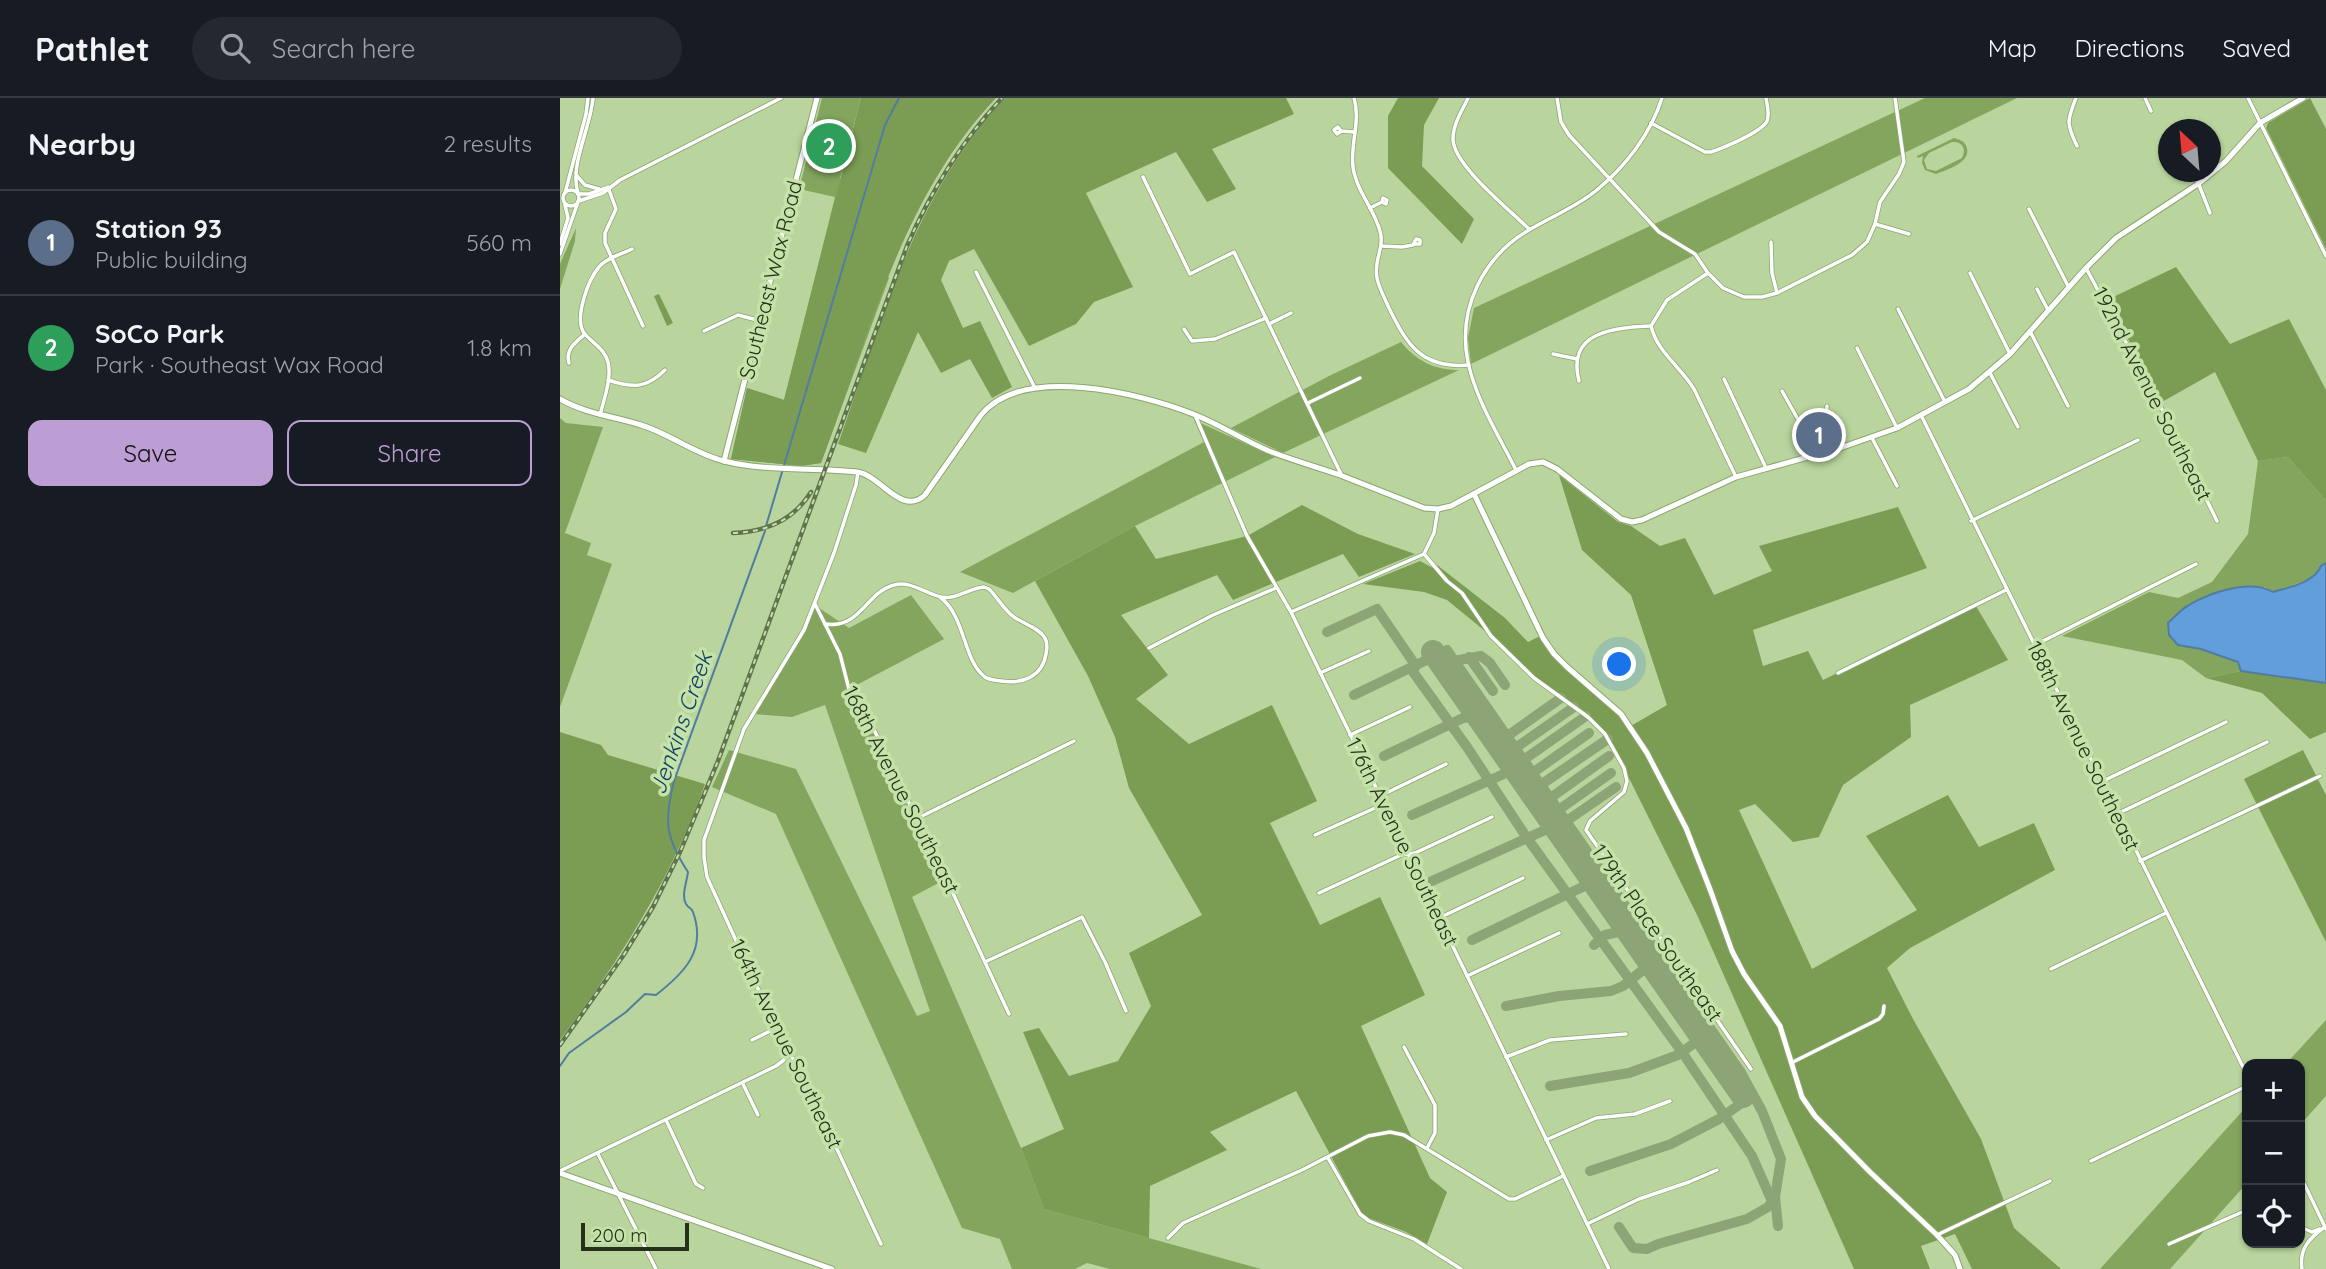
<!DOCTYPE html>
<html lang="en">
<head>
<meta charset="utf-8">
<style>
  :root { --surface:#171b24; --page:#242831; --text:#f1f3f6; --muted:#9ea1a6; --line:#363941; --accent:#bd9ed4 }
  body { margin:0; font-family:Quicksand,sans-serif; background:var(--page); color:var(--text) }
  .controls { position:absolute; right:21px; bottom:21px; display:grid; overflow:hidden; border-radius:14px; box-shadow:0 2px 5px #0004 }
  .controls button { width:63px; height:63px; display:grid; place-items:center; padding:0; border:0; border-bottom:2px solid var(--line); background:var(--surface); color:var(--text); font:35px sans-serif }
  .compass { position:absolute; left:1598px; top:21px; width:63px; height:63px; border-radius:50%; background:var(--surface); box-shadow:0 2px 5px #0004; rotate:334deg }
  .scale { position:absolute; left:21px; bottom:18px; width:108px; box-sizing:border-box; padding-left:7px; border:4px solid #26311b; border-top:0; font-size:19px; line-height:24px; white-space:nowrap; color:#26311b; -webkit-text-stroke:5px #c5e2a9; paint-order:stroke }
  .you { position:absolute; left:1060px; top:567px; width:24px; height:24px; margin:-18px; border:5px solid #fff; border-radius:50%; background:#1a73e8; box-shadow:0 0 0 10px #1a73e833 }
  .badge { display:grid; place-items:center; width:46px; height:46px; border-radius:50%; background:var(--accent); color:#fff; font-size:23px; font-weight:700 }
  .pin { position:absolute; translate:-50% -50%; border:4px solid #fff; box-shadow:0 2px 7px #0006 }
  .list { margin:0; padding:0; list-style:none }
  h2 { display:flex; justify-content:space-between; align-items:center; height:91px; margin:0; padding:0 28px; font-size:30px }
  h2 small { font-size:23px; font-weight:400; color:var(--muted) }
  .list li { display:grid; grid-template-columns:46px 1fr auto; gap:21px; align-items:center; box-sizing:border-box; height:105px; padding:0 28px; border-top:2px solid var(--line) }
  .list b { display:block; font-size:26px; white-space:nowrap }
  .list p { margin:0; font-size:23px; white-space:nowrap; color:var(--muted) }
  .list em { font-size:23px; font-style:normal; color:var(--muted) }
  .actions { display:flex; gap:14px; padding:21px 28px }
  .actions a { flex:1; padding:16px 0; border:2px solid var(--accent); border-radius:14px; text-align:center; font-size:24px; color:var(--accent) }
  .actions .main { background:var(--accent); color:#111 }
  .icon { flex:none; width:38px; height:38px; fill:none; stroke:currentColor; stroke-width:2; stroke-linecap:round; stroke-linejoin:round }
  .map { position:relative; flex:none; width:1766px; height:1171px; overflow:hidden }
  header { display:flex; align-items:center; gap:42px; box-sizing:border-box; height:98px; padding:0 35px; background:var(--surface); border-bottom:2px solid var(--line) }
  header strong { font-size:33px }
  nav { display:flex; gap:38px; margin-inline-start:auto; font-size:24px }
  .search { width:490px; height:63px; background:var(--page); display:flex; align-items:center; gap:18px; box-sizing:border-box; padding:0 24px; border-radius:38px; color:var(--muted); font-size:26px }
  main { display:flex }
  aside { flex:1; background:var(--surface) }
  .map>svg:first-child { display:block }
</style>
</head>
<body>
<header>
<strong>Pathlet</strong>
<div class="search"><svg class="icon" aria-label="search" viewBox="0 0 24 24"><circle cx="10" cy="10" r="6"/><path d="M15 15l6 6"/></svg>Search here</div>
<nav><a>Map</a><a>Directions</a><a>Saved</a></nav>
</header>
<main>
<aside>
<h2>Nearby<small>2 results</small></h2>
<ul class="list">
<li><span class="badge" style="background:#5c6f8a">1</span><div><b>Station 93</b><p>Public building</p></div><em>560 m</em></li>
<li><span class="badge" style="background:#2e9e5b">2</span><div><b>SoCo Park</b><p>Park · Southeast Wax Road</p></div><em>1.8 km</em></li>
</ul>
<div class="actions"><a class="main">Save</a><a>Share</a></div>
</aside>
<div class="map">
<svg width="1766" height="1171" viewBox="0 0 1766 1171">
  <rect width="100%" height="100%" fill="#b9d59d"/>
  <g fill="#83a55e" fill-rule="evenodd">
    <polygon points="262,0 301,0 280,80 329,180 261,365 241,368 171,361 187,290 224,302 275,99 239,91"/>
    <polygon points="1365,0 1457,0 911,266 908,240 914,210"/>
    <path d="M1394,40c6,2 12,3 13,11 3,14 -21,21 -31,25l-11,-4 -3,-7 1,-7 -5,2 -1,-2zM1392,44c10,-1 15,7 10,16l-26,13 -9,-2 -3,-9 5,-7z"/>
    <polygon points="16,130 15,143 0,191 0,166"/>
    <path d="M841,244c16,19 33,28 58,28l-176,83 -52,-25 98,-52z"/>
    <polygon points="0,320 6,325 43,329 5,435 31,445 27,457 52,466 0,609"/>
    <polygon points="634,322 715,359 575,428 453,495 400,474 644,344"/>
    <polygon points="1728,359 1766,403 1766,465 1748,482 1713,494 1705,489 1618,547 1641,551 1678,564 1681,573 1646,580 1622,562 1502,538 1589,494 1618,500 1652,484 1688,436 1698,363"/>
    <polygon points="351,497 384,541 289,591 292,603 318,639 386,781 352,799 461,1050 484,1111 701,1171 550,1171 527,1165 515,1171 452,1171 440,1141 402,1130 216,716 152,689 169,652 236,671 357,918 370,913 265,607 232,619 193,616 256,508 289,530"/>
    <polygon points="1766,922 1766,998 1740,1027 1740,966 1726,966"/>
    <polygon points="1687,1008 1687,1085 1610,1171 1540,1171"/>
  </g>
  <g fill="#7a9d53">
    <path d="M301,0h135c-95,100 -128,240 -175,365l-20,3 -70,-7 16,-71 37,12z"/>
    <path d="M445,0h281l8,16 -82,35 24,40 -29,13 -31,-50 -90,41 47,94 -39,15 -18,22 -47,22 -55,-97 -25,12 -8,19 22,48 17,-7 32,66 -20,11 -22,-39 -29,14 -23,-41 -52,121 -28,-9c44,-123 75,-248 167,-346z"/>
    <polygon points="838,0 879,0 864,27 862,68 914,121 902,146 828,70 828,18"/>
    <polygon points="1750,0 1766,31 1766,151 1706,30 1708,25"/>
    <polygon points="1616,169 1670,246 1729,221 1766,292 1766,403 1728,359 1698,363 1655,274 1602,304 1547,202"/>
    <polygon points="99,196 113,225 107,228 94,198"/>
    <path d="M999,377l59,47 13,4 29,20 25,-8 29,57 58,-24 -13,-25 139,-39 29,61 -174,62 10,36 45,-15 15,29 153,-74 32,54 -98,45 1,32 -68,48 -24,52 -26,5 -38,-38 -16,6 73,159 105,-59 -51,-74 82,-41 31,52 55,-24 21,47 -145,78 -23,20 26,51 68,120 33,89 47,41h-89l-17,-35 -34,12 9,23h-76l-156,-352 -74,-149 -19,-34 -19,-18 -52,-38 -43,-42 -44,-36 -23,-8 -61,-8 57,-23 13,7 4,-3 68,53 23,24 12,-6c22,40 61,57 89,91l38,-22 -36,-110 -49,-45z"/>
    <polygon points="742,407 798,436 855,456 799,479 783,456 673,502 657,477 561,517 608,577 576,601 629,646 712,607 757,703 710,725 760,827 820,799 865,897 801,928 870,1080 887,1094 867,1146 846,1134 806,1119 801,1114 736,993 650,1034 667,1052 590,1088 589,1140 484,1111 461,1050 504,1031 463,934 479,930 509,978 558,963 591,908 569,855 642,817 569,690 555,639 528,578 475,483 575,428 596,461 687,438"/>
    <polygon points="1681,573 1766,585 1766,634 1750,641 1702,595 1646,580"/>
    <path d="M0,634l41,13 7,10 97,29c-33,94 -86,177 -145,256z"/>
    <polygon points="1743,652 1766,697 1766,844 1684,681"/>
  </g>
  <path fill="#629edb" stroke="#507da1" stroke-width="2" d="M1766,465v120l-85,-12 -3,-9 -37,-13 -23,-4 -9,-10 -1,-12c7,-6 13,-14 21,-18 22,-13 61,-26 84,-13 16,-5 41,-9 48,-26z"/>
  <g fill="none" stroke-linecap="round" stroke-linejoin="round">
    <g stroke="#507da1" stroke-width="2">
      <polyline points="206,428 325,27 339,0"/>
      <path d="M0,968l9,-13 57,-41 19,-18 11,1c28,-22 51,-44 37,-83 -3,-6 -3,-2 -7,-8 -5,-8 1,-23 2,-32 -23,-35 -24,-51 -14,-91l91,-250"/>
    </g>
    <g stroke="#8ca476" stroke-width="10">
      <polyline points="767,534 817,511 856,568"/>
      <polyline points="909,559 933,593"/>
      <polyline points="894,563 921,558 930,565 945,587"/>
      <polyline points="851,571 907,649 967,740 1122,954 1192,1058 1212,1103"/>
      <polyline points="794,597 887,552 1180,973 1171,980"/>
      <polyline points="931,637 940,631"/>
      <polyline points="946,639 1001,600"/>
      <polyline points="954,651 1014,609"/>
      <polyline points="824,658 903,620 918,618"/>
      <polyline points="962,663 1026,618"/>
      <polyline points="971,676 1029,635"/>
      <polyline points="979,688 1048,641"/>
      <polyline points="989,701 1049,658"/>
      <polyline points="997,713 1051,675"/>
      <polyline points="852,717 955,671"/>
      <polyline points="1005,724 1056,689"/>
      <polyline points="1012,754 1012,735"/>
      <polyline points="872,783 994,728"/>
      <polyline points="912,842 1033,784"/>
      <polyline points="1034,847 1045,837 1067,832"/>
      <polyline points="946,908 999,898 1051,893 1063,888 1099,859"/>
      <polyline points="990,988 1069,975 1118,957 1151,933"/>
      <polyline points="1030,1073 1111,1046 1159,1021 1193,997"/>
      <polyline points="1215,1099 1218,1128"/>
      <polyline points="1059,1129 1073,1150 1087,1151 1098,1146 1187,1121 1208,1109 1215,1099 1221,1061 1202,1013 1180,973"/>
    </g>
    <polyline stroke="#8ca476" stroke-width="24" points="873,554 1183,998"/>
    <defs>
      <g id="street">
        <path d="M794,0c7,23 -4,46 -1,69 3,23 21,42 27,64 5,16 -7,31 -3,47 2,10 8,21 12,30 18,37 33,61 80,57"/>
        <path d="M908,0c-6,13 -15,26 -15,41 0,26 57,71 76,90"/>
        <polyline points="997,0 1001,24 1009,37 1099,134 1135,156 1148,175 1163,190 1184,199 1202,199 1217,195 1292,157 1307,144 1315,126 1320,104 1339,76 1344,64 1335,0"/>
        <path d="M1516,0c-9,23 -10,25 1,48"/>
        <polyline points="1585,0 1591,13"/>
        <polyline points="1688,0 1766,158"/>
        <path d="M1091,25l54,29h6c12,-4 51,-20 56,-31 3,-7 0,-16 -1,-23"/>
        <polyline points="781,33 778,29 774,32 777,36 781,33 795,34"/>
        <polyline points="1634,74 1650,115"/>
        <polyline points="17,78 25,87 39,91"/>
        <polyline points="583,79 630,176 674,154 781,376"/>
        <polyline points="48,89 56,111 45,135 45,145 83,228"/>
        <circle cx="11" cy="100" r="8"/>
        <polyline points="5,95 26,16 28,0"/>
        <path d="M18,95c-9,-27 13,-66 15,-95"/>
        <polyline points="18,96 29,96 46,90"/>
        <polyline points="19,103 43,95 60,82 221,0"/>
        <polyline points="810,110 822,104 823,100 827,102 826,106 822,104"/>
        <polyline points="1469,111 1509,190"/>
        <polyline points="1315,126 1349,136"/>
        <polyline points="1211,144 1212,175 1217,195"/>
        <polyline points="0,146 8,120 5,107"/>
        <polyline points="821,148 842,149 853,147 856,141 860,142 860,146 855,146"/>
        <polyline points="0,156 18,104"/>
        <polyline points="1526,170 1605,317 1657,423"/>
        <polyline points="416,174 475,290"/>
        <polyline points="1410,175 1450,256"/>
        <polyline points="1477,191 1488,212"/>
        <polyline points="1338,211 1385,304"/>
        <polyline points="709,226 731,215"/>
        <path d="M1091,228c6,26 29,40 43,63l42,88"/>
        <polyline points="624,231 632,243 655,241 706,220"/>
        <polyline points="144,233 178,217 201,223"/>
        <polyline points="1471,235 1508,308"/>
        <polyline points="1297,250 1337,330"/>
        <polyline points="993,256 1017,261"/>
        <path d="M9,265c-4,-14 7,-21 16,-29"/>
        <polyline points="1430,275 1458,329"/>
        <polyline points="1164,281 1206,370"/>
        <path d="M48,282c24,8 38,9 57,-10"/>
        <path d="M1019,283c-13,-51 37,-53 72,-55l16,-26 41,-27"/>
        <polyline points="1222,293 1240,325 1251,358"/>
        <polyline points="748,305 800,280"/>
        <polyline points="1267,308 1266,319 1280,350"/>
        <path d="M40,317c4,-16 12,-37 8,-53 -3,-13 -16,-19 -24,-29 -10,-15 4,-53 15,-66 7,-9 23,-13 33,-18"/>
        <polyline points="635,317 687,438 731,514 1049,1171"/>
        <polyline points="1361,317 1687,977"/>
        <polyline points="1312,340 1337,388"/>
        <path d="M956,372c-17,-34 -40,-70 -48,-108 -11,-53 15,-105 61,-132 23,-14 48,-23 69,-41 28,-23 53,-56 64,-91"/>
        <polyline points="298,374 296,387 274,455 244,532 184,631 144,742 144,759 147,779 226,952 238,967 321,1146"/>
        <polyline points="1411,423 1578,342"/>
        <polyline points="864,456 887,483 902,495 931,538 974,580 1028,619 1045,636 1064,670 1067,683 1064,694 1030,723 1026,732 1191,971"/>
        <polyline points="255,506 280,556 292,603 313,630 338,679 356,721 391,791 449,916"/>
        <polyline points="731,514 864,456 874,435 878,411"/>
        <path d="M265,526c36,5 40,-31 69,-39 16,-5 32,9 47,12 16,3 28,-9 43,-10l5,2c8,8 16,22 25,28 10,7 25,11 31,21 3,5 2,11 1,16 -4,24 -25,30 -45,27 -6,-1 -12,-1 -16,-4 -22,-16 -19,-60 -45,-80"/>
        <polyline points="1473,548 1636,466"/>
        <polyline points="589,550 653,517 716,490"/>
        <polyline points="760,575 809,553"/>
        <polyline points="1278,575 1446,492"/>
        <polyline points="790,637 850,609"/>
        <polyline points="1541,684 1666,624"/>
        <polyline points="820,698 886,666"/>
        <polyline points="1557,716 1707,644"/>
        <polyline points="356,721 514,643"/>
        <polyline points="755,737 824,706"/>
        <polyline points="1580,763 1760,678"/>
        <polyline points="759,795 841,757 855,755 932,719"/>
        <polyline points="879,820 963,780"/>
        <polyline points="425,864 522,819 545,864 566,913"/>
        <polyline points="1491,871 1606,815"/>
        <polyline points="907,878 999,835"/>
        <polyline points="192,942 218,929"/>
        <polyline points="844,949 875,1007 875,1035 867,1050"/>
        <polyline points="946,959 990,942 1066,936"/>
        <polyline points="1231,965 1319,921 1323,916 1324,908"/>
        <polyline points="183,986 198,1017"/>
        <polyline points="106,1022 136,1086 143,1090"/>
        <polyline points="986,1042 1036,1020 1075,1016 1110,1003"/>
        <polyline points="38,1056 96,1171"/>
        <polyline points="768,1060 800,1116 809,1123 854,1141 901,1171"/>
        <polyline points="1531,1063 1687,988"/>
        <polyline points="0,1073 216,968 224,962 226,952"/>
        <polyline points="1740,1077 1766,1131"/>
        <polyline points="1027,1126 1079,1101 1129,1084 1157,1072"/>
        <polyline points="1740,1129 1752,1134 1760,1131"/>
        <polyline points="1377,1137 1490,1083"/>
        <polyline points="608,1140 623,1125 742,1072 808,1038 830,1034 844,1037 949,1101 955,1101 1003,1078"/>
        <polyline points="1609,1146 1687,1112"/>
        <path d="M1742,1171c-3,-20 7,-31 23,-42"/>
      </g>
      <g id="secondary">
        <path d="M0,301c26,15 53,17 81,26 29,9 54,29 83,36 44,11 89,6 133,11 24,3 44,45 68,23l56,-80c41,-51 159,-22 212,-1 26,10 50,26 76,37 23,9 48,16 71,24 28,11 56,22 84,33l14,1 13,-3 78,-42 14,-2 14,7 64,50 11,3 10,-2 94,-43 104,-29 57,-20 72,-39 41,-35 76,-86 30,-30 82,-54 28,-23 34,-38 43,-25"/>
        <polyline points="164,363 257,0"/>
        <polyline points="914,396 983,540 994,556 1007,569 1061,616 1087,655 1126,730 1151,794 1172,853 1184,876 1220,928 1242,999 1255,1018 1310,1074 1377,1137 1395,1157 1400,1171"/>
        <polyline points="0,1075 272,1171"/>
      </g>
    </defs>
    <use href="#street" stroke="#8ba670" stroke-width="5"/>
    <use href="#secondary" stroke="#8ba670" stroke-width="7"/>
    <use href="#street" stroke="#fff" stroke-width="3.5"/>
    <use href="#secondary" stroke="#fff" stroke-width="5"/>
    <defs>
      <g id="rail">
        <path d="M173,435c33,-1 60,-12 78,-41"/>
        <path d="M0,947l63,-89 30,-49 27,-55 38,-91 189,-515c24,-55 54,-104 95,-148"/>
      </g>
    </defs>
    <use href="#rail" stroke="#60724e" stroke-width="4.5"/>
    <use href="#rail" stroke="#c5e2a9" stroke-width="2" stroke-dasharray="5" stroke-linecap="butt"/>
  </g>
  <g text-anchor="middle" stroke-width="7" stroke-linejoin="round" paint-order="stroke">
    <g font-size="21" fill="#26311b" stroke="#c5e2a9">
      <text transform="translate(211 182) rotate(-76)" y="7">Southeast Wax Road</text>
      <text transform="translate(1592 296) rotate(63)" y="7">192nd Avenue Southeast</text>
      <text transform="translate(1523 648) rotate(64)" y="7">188th Avenue Southeast</text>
      <text transform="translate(341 692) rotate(63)" y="7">168th Avenue Southeast</text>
      <text transform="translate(842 744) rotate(64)" y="7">176th Avenue Southeast</text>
      <text transform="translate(1097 835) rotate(55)" y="7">179th Place Southeast</text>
      <text transform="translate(226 946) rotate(64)" y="7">164th Avenue Southeast</text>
    </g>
    <g font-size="23" font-style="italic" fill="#144068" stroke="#c5e2a9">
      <text transform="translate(121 625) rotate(-71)" y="8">Jenkins Creek</text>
    </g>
  </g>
</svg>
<div class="controls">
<button>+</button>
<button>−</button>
<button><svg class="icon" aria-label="locate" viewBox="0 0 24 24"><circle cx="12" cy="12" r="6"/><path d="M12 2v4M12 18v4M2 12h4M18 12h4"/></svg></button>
</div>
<svg class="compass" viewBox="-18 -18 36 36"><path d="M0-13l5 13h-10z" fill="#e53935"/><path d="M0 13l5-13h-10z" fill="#9ea1a6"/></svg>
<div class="scale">200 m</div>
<div class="you"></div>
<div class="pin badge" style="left:1259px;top:337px;background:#5c6f8a">1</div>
<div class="pin badge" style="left:269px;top:48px;background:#2e9e5b">2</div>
</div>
</main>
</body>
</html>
